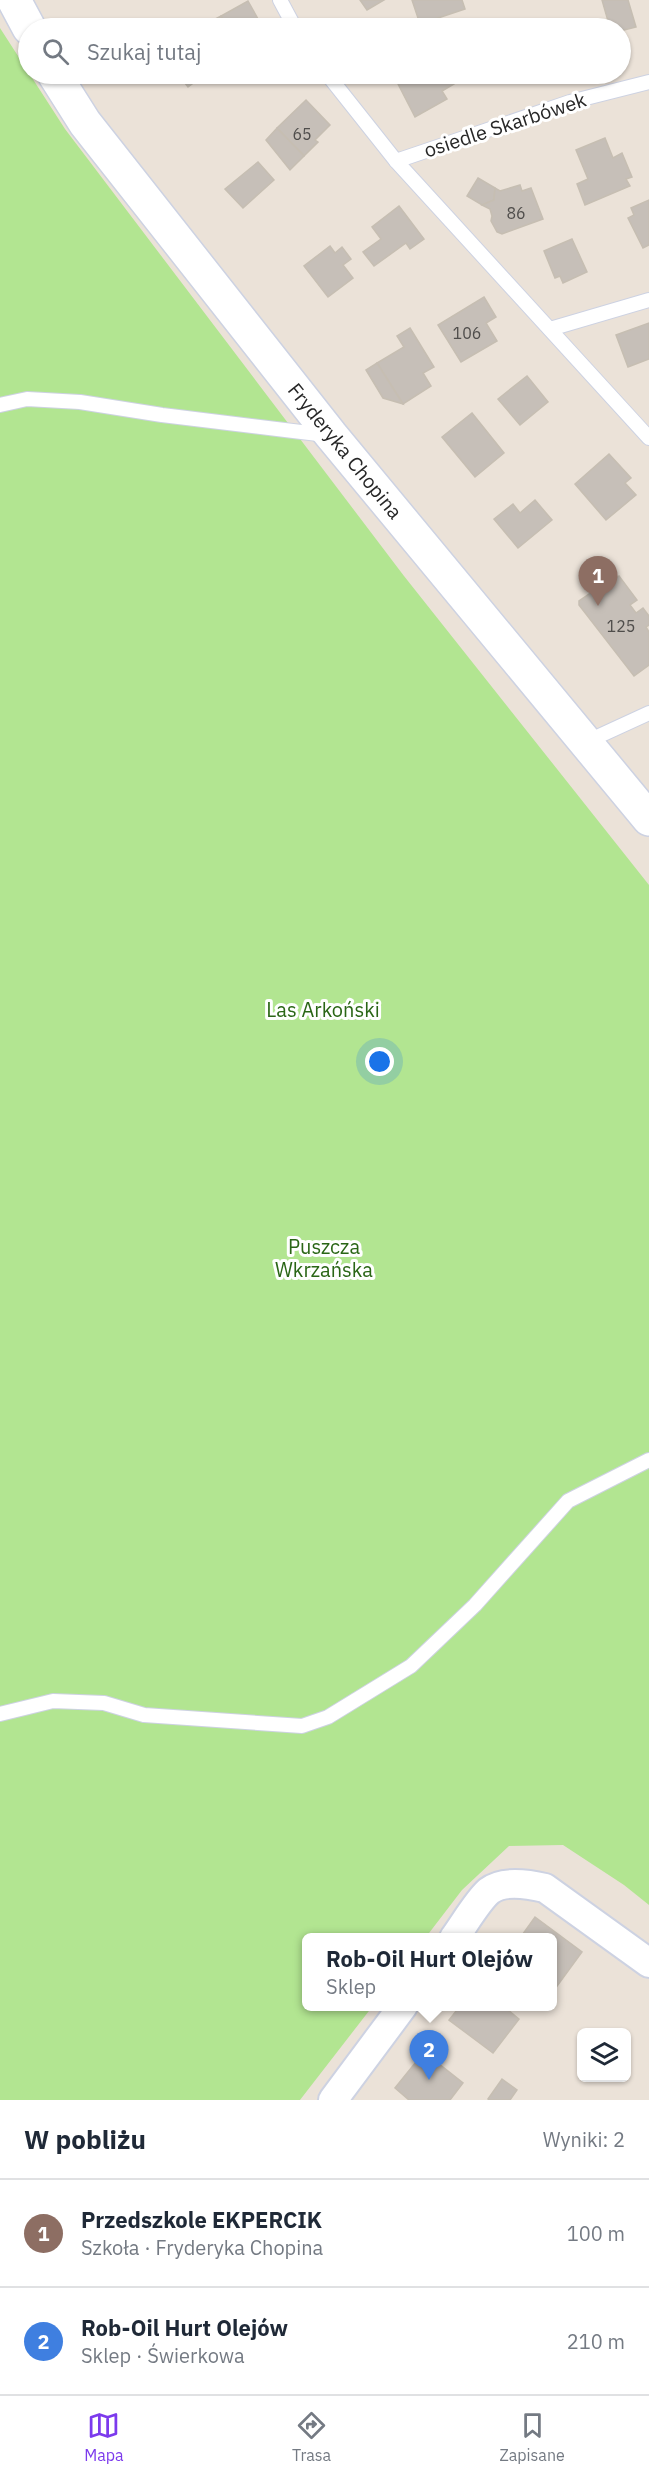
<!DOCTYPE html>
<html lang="pl">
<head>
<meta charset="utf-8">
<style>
  :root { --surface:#fff; --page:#f6f6f7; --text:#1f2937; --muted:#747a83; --line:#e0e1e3; --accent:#7c3aed }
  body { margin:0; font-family:"IBM Plex Sans",sans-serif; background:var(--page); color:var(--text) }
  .controls { position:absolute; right:18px; bottom:18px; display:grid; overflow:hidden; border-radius:9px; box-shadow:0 2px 4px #0004 }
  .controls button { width:54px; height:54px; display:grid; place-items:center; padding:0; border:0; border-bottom:2px solid var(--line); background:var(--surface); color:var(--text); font:30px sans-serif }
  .you { position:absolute; left:380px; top:1062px; width:21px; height:21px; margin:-15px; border:4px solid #fff; border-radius:50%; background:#1a73e8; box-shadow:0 0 0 9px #1a73e833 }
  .badge { display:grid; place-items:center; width:39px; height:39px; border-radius:50%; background:var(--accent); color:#fff; font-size:20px; font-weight:700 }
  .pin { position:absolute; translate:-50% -50px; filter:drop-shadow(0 2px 3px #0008) }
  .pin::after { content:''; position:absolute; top:32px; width:21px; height:18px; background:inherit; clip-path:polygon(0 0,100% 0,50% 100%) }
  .popup { position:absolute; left:302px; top:1933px; width:255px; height:78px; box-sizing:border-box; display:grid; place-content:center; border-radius:9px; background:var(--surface); filter:drop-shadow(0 2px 4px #0005); font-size:20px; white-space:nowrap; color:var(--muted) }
  .popup b { font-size:22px; color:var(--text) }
  .popup::after { content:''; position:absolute; left:50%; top:100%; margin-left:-12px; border:12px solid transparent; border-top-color:var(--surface) }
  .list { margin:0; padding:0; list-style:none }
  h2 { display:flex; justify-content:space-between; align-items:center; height:78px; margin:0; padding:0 24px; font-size:26px }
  h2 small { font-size:20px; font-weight:400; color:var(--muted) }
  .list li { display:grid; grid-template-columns:39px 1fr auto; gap:18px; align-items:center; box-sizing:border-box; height:108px; padding:0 24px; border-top:2px solid var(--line) }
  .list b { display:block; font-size:22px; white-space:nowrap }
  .list p { margin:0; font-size:20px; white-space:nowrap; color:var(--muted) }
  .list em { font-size:20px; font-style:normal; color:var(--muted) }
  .icon { flex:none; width:33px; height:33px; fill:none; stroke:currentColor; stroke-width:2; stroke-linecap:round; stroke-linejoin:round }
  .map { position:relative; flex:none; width:649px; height:2100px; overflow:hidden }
  .search { position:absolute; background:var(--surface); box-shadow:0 2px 4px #0004; left:18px; right:18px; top:18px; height:66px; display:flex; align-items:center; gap:15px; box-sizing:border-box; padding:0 21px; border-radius:33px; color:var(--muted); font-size:22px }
  .sheet { height:294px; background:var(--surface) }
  nav { display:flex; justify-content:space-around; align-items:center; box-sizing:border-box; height:84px; border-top:2px solid var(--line); background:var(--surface); font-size:16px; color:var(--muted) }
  nav a { display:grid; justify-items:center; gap:3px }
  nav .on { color:var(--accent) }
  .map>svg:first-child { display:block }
</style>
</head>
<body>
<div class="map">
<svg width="649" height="2100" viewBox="0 0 649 2100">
  <rect width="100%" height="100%" fill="#ebe2d8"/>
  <polygon fill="#b2e591" points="0,28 65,129 404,576 649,885 649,1905 624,1885 563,1845 509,1846 462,1890 426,1937 306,1938 306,2006 372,2007 300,2100 0,2100"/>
  <g fill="#c6bfb8" stroke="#c6beb2" stroke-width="1.5">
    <polygon points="360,0 384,0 367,10"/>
    <polygon points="412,0 462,0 465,9 420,24"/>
    <polygon points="602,0 628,0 636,27 620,31 620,28 610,28"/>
    <polygon points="248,1 263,28 228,28 221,16"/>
    <polygon points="221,16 228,28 198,28"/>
    <polygon points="178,74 199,74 201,77 188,87"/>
    <polygon points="403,74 449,74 454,84 442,91 447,99 415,117 395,78"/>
    <polygon points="306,100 330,125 315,140 318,142 304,156 277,128"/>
    <polygon points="277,128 304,156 290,170 266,140"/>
    <polygon points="605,138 613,158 622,153 632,177 626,179 630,186 585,205 577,184 588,179 576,150"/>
    <polygon points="258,162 274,180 243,208 225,189"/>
    <polygon points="478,178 495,188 494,200 482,205 467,196"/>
    <polygon points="520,185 522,191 531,188 543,219 502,234 497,232 491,221 492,216 490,209 482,205 494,200 495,188 500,191"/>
    <polygon points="649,200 649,245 643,248 628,218 634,215 631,208"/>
    <polygon points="399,206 424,239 410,249 406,243 374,266 363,252 381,239 372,227"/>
    <polygon points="572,239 587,272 563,283 560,276 555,278 544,251"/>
    <polygon points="330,246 335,253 342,247 351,259 343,265 353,278 328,297 304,266"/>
    <polygon points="484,297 496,317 486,323 497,341 461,362 438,325"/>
    <polygon points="649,323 649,359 628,367 616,335"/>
    <polygon points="410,328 434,367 423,373 431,386 403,404 377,363 404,347 397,336"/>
    <polygon points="377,363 403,404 383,398 366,370"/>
    <polygon points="527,376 548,402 520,425 498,399"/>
    <polygon points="472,413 504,453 475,477 442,437"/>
    <polygon points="609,454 631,478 625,483 636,495 606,520 575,484"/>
    <polygon points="535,500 552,520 518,548 494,519 513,504 520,513"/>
    <polygon points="619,576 637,600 630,605 636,613 643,608 649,616 649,625 646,627 649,632 649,665 634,676 579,605 579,601 611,579 612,581"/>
    <polygon points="535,1917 582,1952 552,1993 552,1938 520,1938"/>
    <polygon points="460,2006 503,2006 519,2019 493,2053 449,2020"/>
    <polygon points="424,2052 463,2083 450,2100 409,2100 395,2088"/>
    <polygon points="502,2079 517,2090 510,2100 489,2100 488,2099"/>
  </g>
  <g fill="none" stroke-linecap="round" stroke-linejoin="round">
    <defs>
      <g id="service">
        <polyline points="280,0 295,28"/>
        <polyline points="327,74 396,161 649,438"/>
        <polyline points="396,161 570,102 649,82"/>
        <polyline points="550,329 649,300"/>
        <polyline points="0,405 27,399 80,402 162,415 326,435"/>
        <polyline points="586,742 649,713"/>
        <polyline points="0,1714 53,1701 104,1703 144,1715 302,1726 328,1717 411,1666 475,1605 568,1501 649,1460"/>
      </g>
      <g id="minor">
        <path d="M454,1938c9,-12 24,-38 35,-47 14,-11 39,-7 56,-3l104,75"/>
        <polyline points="333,2100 403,2006"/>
      </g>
      <g id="tertiary">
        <polyline points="14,0 29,28"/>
        <polyline points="54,74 85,123 331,435 649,819"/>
      </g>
    </defs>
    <use href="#service" stroke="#cdd2e2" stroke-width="16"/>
    <use href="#minor" stroke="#cdd2e2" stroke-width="32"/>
    <use href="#tertiary" stroke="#cdd2e2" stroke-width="36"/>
    <use href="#service" stroke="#fff" stroke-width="14"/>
    <use href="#minor" stroke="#fff" stroke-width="28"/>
    <use href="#tertiary" stroke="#fff" stroke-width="33"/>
  </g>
  <g text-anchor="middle" stroke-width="6" stroke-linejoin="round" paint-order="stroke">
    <g font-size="16" fill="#4f4d4b">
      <text x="302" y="140">65</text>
      <text x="516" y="219">86</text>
      <text x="467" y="339">106</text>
      <text x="621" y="632">125</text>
    </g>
    <g font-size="20" fill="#272727" stroke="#fff">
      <text transform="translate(505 125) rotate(-18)" y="7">osiedle Skarbówek</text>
      <text transform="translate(345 451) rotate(51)" y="7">Fryderyka Chopina</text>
    </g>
    <g font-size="20" fill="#2a6616" stroke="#fff">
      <text x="323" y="1017">Las Arkoński</text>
      <text x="324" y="1254">Puszcza<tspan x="324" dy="23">Wkrzańska</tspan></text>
    </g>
  </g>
</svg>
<div class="controls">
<button><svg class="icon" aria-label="layers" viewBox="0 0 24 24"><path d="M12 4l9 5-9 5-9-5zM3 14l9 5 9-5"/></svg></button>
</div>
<div class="you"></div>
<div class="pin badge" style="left:598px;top:606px;background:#8d6e63">1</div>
<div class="pin badge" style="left:429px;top:2080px;background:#3f7fe0">2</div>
<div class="popup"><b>Rob-Oil Hurt Olejów</b>Sklep</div>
<div class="search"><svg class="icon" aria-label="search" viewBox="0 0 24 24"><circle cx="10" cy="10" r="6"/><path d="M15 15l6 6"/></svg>Szukaj tutaj</div>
</div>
<section class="sheet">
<h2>W pobliżu<small>Wyniki: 2</small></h2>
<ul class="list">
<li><span class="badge" style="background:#8d6e63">1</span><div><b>Przedszkole EKPERCIK</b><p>Szkoła · Fryderyka Chopina</p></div><em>100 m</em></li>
<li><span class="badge" style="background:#3f7fe0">2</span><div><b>Rob-Oil Hurt Olejów</b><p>Sklep · Świerkowa</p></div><em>210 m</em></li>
</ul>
</section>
<nav>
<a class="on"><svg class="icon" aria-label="map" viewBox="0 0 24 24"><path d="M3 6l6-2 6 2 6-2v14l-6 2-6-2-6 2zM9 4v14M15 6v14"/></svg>Mapa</a>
<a><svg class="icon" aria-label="directions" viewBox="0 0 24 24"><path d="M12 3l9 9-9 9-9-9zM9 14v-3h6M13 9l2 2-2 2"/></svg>Trasa</a>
<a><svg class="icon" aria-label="saved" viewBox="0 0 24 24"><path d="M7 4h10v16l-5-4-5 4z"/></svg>Zapisane</a>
</nav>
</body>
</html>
